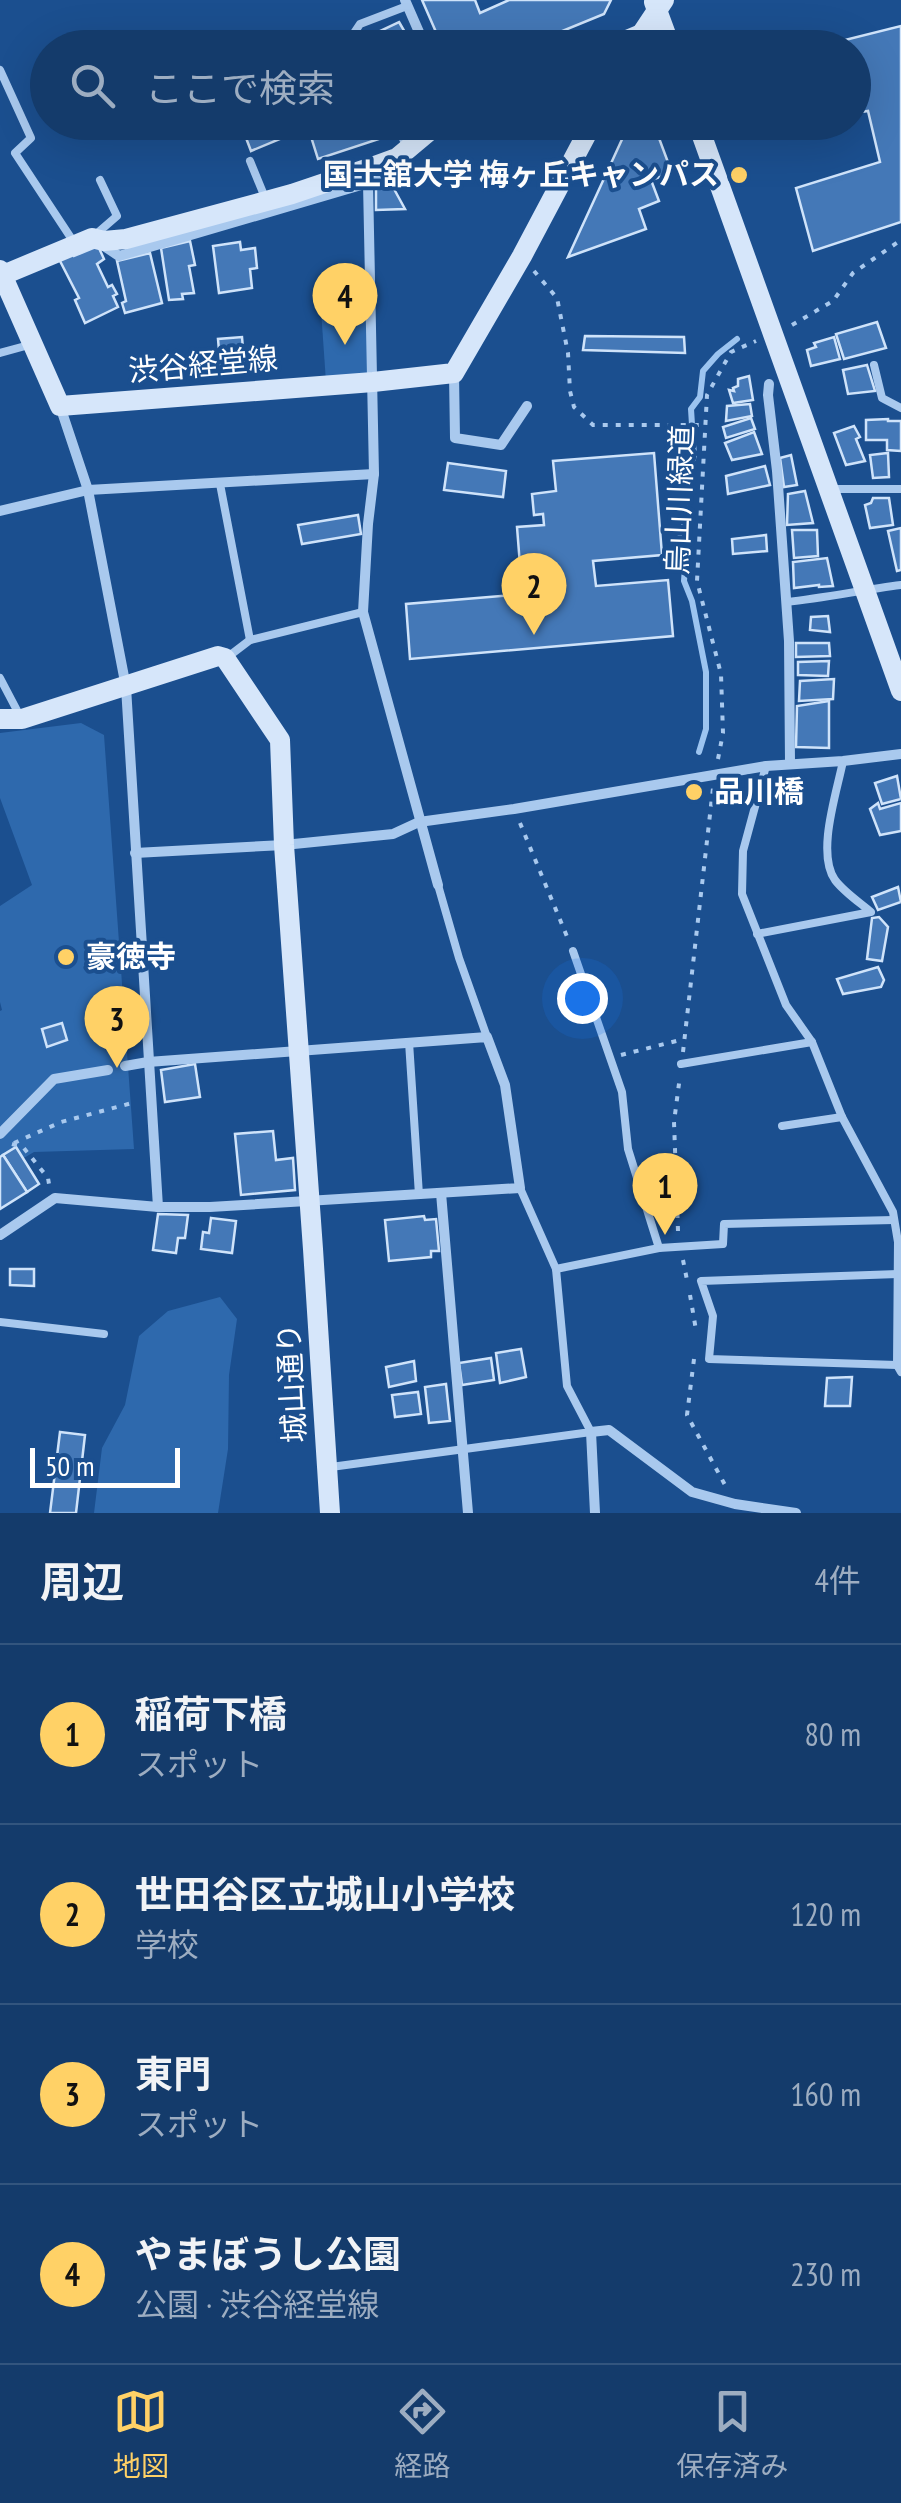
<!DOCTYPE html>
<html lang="ja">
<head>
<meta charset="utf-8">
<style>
  :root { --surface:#143b6b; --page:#214673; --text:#f1f3f6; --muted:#9dadc1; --line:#33557e; --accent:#ffd166 }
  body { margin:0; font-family:"PT Sans Narrow","Noto Sans JP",sans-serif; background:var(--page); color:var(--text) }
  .scale { position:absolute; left:30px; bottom:25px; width:150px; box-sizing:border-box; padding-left:10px; border:5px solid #fff; border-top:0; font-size:28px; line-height:35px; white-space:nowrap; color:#fff; -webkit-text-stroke:8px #1b4f8f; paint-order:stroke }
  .you { position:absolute; left:582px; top:998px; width:35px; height:35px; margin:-25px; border:8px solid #fff; border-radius:50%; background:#1a73e8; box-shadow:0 0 0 15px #1a73e833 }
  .badge { display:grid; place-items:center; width:65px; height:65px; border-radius:50%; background:var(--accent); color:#111; font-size:32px; font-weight:700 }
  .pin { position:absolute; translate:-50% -82px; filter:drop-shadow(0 2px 5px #0008) }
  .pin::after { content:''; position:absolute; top:52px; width:35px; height:30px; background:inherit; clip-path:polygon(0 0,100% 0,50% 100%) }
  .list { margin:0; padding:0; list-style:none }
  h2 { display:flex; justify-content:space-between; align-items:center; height:130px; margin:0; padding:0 40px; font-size:42px }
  h2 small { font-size:32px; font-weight:400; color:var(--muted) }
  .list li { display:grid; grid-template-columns:65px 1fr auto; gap:30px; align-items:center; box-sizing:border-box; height:180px; padding:0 40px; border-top:2px solid var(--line) }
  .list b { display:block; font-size:38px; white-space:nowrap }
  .list p { margin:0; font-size:32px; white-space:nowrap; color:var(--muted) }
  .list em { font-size:32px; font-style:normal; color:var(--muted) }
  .icon { flex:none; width:55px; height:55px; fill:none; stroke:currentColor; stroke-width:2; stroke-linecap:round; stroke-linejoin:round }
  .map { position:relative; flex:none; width:901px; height:1513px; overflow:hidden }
  .search { position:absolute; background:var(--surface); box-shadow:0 10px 40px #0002; left:30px; right:30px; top:30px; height:110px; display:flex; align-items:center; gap:25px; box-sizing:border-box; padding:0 35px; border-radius:55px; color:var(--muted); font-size:38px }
  .sheet { height:850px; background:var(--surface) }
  nav { display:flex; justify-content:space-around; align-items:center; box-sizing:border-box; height:140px; border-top:2px solid var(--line); background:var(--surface); font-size:28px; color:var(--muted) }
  nav a { display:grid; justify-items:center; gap:5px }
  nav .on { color:var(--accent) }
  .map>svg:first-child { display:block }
</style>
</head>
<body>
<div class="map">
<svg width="901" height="1513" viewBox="0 0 901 1513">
  <rect width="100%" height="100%" fill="#1b4f8f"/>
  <g fill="#2e69ad">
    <polygon points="366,308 368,379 326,382 321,310"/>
    <polygon points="81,723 104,735 134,1149 34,1152 0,1172 0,1011 2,1010 0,1002 0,906 32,885 0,798 0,733"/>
    <polygon points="220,1297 237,1319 229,1375 228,1449 218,1513 94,1513 102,1448 125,1405 139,1336 168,1311"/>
  </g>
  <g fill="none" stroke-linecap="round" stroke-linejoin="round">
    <polyline stroke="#9cc4f0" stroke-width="6" points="699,752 706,729 706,672 692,601 684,581 686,553 680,533 685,524 684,502 688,486 688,471 694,456 691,409 700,397 703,371 718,354 737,339"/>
  </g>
  <g fill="#4478b7" stroke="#cfe3fa" stroke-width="2.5">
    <polygon points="422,0 475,0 480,13 509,0 611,0 604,14 521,48 443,48"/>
    <polygon points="399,22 413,46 368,48 363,39"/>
    <polygon points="901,26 901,222 813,251 796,188 880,162 868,111 854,113 854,48 813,48"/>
    <polygon points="240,122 295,122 299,131 251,151"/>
    <polygon points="323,122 383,122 388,136 318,159 308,127"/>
    <polygon points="630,122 653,122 672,173 651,180 659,201 639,209 646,229 568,257"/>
    <polygon points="729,122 808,122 733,137"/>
    <polygon points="388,178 405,209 376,210 376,185"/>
    <polygon points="190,241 195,265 189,266 194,293 182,294 183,299 169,300 161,248"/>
    <polygon points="240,242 241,250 255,248 257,268 250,269 252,288 219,293 213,246"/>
    <polygon points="98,246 104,259 97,264 108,287 112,285 117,294 113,296 118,307 85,323 75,300 79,298 59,259 72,252 74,256"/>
    <polygon points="150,253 162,303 125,313 122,303 126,301 117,261"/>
    <polygon points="877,322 886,348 844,359 836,334"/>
    <polygon points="585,336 684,337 685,353 583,350"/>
    <polygon points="242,337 245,372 221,374 218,339"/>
    <polygon points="834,337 840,359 811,366 807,350 816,347 814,343"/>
    <polygon points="867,365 875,391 848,394 843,370"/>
    <polygon points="749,376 753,400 733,403 729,390 734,391 733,388 738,386 738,379"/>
    <polygon points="750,404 752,416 726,421 727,406"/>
    <polygon points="751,418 755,429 726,438 723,427"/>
    <polygon points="888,419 888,421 901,421 901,451 887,450 887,440 866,440 866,420"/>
    <polygon points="854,426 860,437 856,439 865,461 846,465 834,433"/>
    <polygon points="754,432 762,454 732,460 725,443"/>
    <polygon points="654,453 662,555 593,561 596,586 668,580 673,636 410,659 406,604 548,592 547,576 521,578 517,527 544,525 543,514 534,515 532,494 556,491 553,461"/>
    <polygon points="888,453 889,477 873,478 870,455"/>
    <polygon points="791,455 797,485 784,487 780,458"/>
    <polygon points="448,463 506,471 503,497 444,490"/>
    <polygon points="765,466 770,485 728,494 726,476"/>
    <polygon points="805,491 813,523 787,525 788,494"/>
    <polygon points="873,498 889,498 893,525 870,528 865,505 871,503"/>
    <polygon points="358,515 361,534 302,544 298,525"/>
    <polygon points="901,528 901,570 897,571 888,531"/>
    <polygon points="792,530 817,530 818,556 794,558"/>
    <polygon points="766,535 767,551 733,554 732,539"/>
    <polygon points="827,558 833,586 819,587 819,585 794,588 793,562"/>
    <polygon points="828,616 830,632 810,630 811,617"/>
    <polygon points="796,643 829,643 830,656 796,657"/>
    <polygon points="829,661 828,676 798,675 798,662"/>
    <polygon points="834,679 833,699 799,701 800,681"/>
    <polygon points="829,701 829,748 796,747 797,706"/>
    <polygon points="897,776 901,799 882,804 875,783"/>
    <polygon points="878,803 880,809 901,803 901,831 880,835 870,809"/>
    <polygon points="898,887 901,902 878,910 872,897"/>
    <polygon points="879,917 888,927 882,961 867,959 872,918"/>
    <polygon points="878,967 884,980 881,987 843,994 837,979"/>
    <polygon points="62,1023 67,1040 47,1047 42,1029"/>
    <polygon points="195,1064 200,1097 165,1102 161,1070"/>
    <polygon points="273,1131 276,1160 293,1158 295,1190 241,1195 235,1134"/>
    <polygon points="16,1147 39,1184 27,1192 3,1155"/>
    <polygon points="3,1155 27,1192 0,1209 0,1157"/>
    <polygon points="158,1214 188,1215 185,1238 178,1238 176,1253 153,1250"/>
    <polygon points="424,1216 425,1220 436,1219 439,1251 431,1251 431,1257 389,1261 385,1220"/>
    <polygon points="211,1218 236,1221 232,1253 201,1249 203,1232 209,1233"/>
    <polygon points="10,1269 34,1269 34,1286 10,1285"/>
    <polygon points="521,1349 526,1377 500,1383 496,1353"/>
    <polygon points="491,1358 494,1380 462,1385 459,1363"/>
    <polygon points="414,1361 416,1381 389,1387 386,1367"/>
    <polygon points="852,1377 850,1406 825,1406 827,1378"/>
    <polygon points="446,1384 450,1421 429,1423 425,1387"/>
    <polygon points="418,1392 421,1414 395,1417 392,1395"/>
    <polygon points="60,1432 85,1435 76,1513 50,1513"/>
  </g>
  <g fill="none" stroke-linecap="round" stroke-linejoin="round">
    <g stroke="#a9c9ee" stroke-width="4" stroke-dasharray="5 8" stroke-linecap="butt">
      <polyline points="534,271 557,298 568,353 570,391 574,407 593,425 704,425"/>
      <polyline points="792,325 833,301 853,273 901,240"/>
      <polyline points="718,759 723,733 721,674 697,581 707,395 731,352 756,341"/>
      <polyline points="520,823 568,939"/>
      <polyline points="683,1052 713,788"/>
      <polyline points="621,1055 684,1039"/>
      <polyline points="14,1143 61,1122 132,1103"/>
      <polyline points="12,1144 23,1147 48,1178 49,1184 46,1186"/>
      <polyline points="678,1231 674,1122 680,1076"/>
      <polyline points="683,1260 687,1280"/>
      <polyline points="690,1295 696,1330"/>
      <polyline points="694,1359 687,1415 725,1485"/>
    </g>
    <g stroke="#a9c9ee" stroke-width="8">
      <polyline points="358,48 352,36 360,24 407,6"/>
      <polyline points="0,70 31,138 15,153 75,244"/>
      <polyline points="395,122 406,145"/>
      <polyline points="250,161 266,200"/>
      <polyline points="95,235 117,216 100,180"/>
      <polyline points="0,353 29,345"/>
      <polyline points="874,365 882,398 901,408"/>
      <polyline points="220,484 250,640"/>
      <polyline points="831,489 901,489"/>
      <path d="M786,602c39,-4 76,-12 115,-17"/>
      <polyline points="229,656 250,640 363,612"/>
      <polyline points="0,678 21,718"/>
      <polyline points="766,766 743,851 742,894 786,1005 812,1042 842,1117 893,1212 898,1242 897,1365 901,1372"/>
      <polyline points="438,885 459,958 487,1037"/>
      <path d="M757,934l114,-22c-12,-10 -27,-20 -36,-32 -19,-27 2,-88 8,-119"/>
      <polyline points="573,951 622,1092 628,1149 659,1248"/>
      <polyline points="409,1042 419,1195"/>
      <polyline points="681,1064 812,1042"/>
      <polyline points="782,1126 842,1117"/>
      <polyline points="556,1269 659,1248 723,1244 724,1224 894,1220"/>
      <polyline points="0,1322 104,1334"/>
      <polyline points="897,1365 709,1359 713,1316 701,1281 898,1274"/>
      <polyline points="331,1467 591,1432 567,1386 556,1269 520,1188"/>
    </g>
    <g stroke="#a9c9ee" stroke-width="10">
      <polyline points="405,0 426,48"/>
      <polyline points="368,183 374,474 368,524 363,612 438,885"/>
      <polyline points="101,244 119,256 368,183 385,169"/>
      <polyline points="454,374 455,438 501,445 527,406"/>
      <polyline points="769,384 768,395 777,471 789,641 790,763"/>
      <polyline points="60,406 88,490 126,687 158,1207"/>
      <polyline points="0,511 88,490 374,474"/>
      <polyline points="135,853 284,845 393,834 419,822 514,809 766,766 843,761 901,754"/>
      <polyline points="0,1134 54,1079 108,1070"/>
      <polyline points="441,1193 468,1513"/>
      <polyline points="0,1235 55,1198 158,1207 210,1207 520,1188 505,1085 487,1037 148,1062 125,1066"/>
      <polyline points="595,1513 591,1432 609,1430 692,1492 735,1504 796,1513"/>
    </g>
    <g stroke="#d6e6fa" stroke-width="20">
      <polyline points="654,2 671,48"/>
      <polyline points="608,48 639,35"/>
      <polyline points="632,48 664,0"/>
      <polyline points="697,122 901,691"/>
      <polyline points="0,270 60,406 373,382 454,373 522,256 593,122"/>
      <polyline points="3,275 92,238 104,241 126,239 292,194 375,166 397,158 440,122"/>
      <polyline points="0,719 22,719 218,656 225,658 280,740 284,845 313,1249 330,1513"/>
    </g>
  </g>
  <g fill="#ffd166" stroke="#1b4f8f" stroke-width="4">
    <circle cx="739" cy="175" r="10"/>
    <circle cx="694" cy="792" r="10"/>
    <circle cx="66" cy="957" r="10"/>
  </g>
  <g text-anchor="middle" stroke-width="8" stroke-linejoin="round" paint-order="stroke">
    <g font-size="30" font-weight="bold" fill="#fff" stroke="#1b4f8f" text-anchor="start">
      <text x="719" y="185" text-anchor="end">国士舘大学 梅ヶ丘キャンパス</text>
      <text x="714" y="802">品川橋</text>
      <text x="86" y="967">豪徳寺</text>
    </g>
    <g font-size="30" fill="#fff" stroke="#1b4f8f">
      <text transform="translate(203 365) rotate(-5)" y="10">渋谷経堂線</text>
      <text transform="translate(680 500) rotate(-88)" y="10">烏山川緑道</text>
      <text transform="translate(292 1383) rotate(-93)" y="10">城山通り</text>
    </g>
  </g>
</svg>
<div class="scale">50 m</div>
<div class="you"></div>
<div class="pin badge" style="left:665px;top:1235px">1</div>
<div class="pin badge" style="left:534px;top:635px">2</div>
<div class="pin badge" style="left:117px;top:1068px">3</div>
<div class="pin badge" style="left:345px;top:345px">4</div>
<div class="search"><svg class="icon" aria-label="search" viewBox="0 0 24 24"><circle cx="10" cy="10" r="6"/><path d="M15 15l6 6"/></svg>ここで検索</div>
</div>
<section class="sheet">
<h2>周辺<small>4件</small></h2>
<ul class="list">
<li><span class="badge">1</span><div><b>稲荷下橋</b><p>スポット</p></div><em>80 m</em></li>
<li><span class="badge">2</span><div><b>世田谷区立城山小学校</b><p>学校</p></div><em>120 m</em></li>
<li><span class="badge">3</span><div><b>東門</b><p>スポット</p></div><em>160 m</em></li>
<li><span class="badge">4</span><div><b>やまぼうし公園</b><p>公園 · 渋谷経堂線</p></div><em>230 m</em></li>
</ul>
</section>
<nav>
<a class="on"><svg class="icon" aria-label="map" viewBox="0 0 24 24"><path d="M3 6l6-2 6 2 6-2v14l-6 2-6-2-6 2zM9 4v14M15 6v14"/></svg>地図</a>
<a><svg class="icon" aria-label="directions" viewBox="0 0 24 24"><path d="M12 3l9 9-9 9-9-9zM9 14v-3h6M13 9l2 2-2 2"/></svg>経路</a>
<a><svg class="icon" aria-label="saved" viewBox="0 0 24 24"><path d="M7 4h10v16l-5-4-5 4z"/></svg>保存済み</a>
</nav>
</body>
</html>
